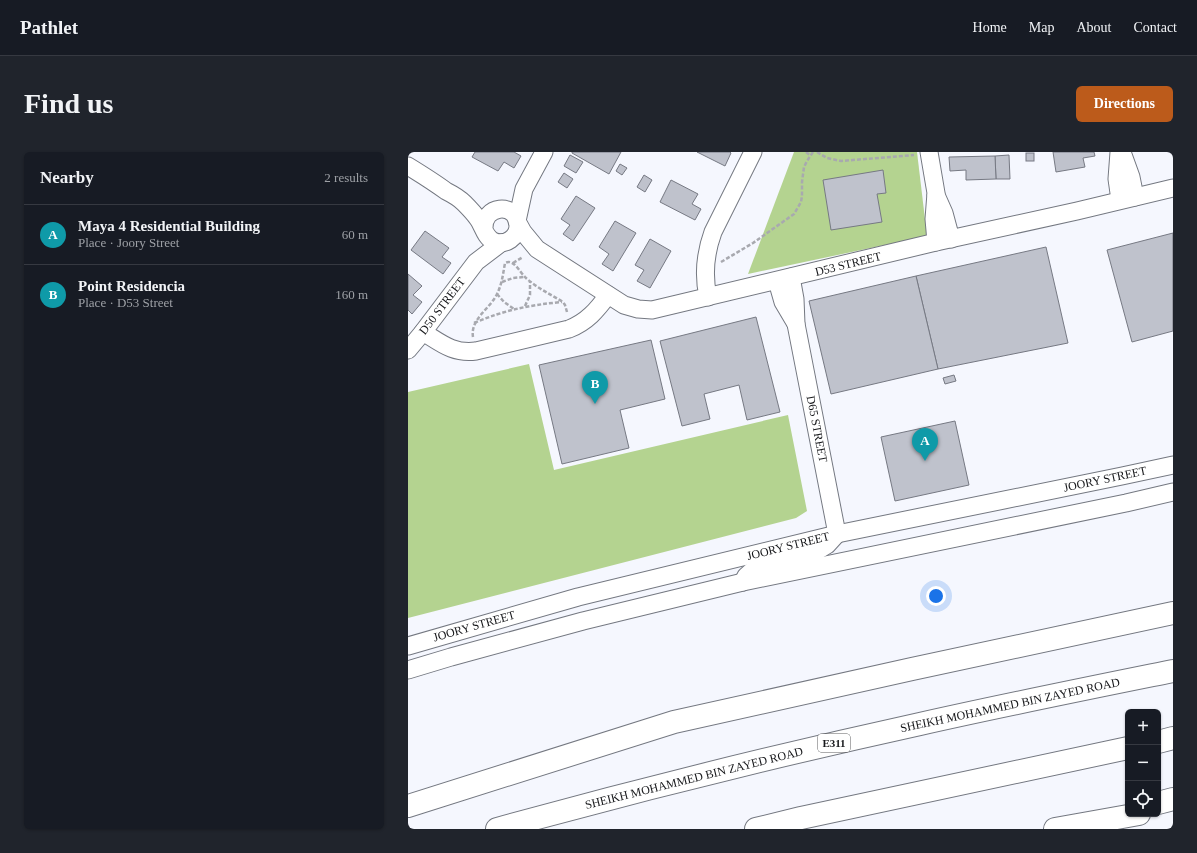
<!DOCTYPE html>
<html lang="en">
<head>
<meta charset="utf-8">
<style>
  :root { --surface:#171b24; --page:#20242c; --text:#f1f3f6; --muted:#9ea1a6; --line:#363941; --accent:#bc5b1b }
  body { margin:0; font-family:Georgia,serif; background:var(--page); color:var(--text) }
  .controls { position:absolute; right:12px; bottom:12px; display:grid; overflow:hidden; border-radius:6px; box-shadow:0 1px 3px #0004 }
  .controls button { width:36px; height:36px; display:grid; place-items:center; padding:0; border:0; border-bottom:1px solid var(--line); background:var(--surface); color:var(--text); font:20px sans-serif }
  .you { position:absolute; left:528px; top:444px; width:14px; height:14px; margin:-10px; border:3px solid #fff; border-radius:50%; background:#1a73e8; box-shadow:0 0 0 6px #1a73e833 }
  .badge { display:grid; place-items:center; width:26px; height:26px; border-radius:50%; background:var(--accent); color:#fff; font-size:13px; font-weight:700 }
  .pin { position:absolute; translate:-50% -33px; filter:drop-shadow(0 1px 2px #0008) }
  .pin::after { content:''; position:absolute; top:21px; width:14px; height:12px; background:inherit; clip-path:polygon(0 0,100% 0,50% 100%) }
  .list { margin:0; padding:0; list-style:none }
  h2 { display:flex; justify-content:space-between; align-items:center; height:52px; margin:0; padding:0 16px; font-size:17px }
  h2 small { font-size:13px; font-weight:400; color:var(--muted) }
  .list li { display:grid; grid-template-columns:26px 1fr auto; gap:12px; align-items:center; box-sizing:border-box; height:60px; padding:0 16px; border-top:1px solid var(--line) }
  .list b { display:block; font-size:15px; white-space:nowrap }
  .list p { margin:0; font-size:13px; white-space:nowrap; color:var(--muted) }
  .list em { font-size:13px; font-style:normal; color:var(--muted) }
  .icon { flex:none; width:22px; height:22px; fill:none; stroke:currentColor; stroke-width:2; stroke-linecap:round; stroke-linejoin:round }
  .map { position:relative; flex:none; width:765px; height:677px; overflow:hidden; border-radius:6px }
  header { display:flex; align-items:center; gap:24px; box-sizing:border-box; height:56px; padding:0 20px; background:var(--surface); border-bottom:1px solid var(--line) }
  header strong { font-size:19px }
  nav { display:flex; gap:22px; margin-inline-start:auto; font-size:14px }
  .intro { display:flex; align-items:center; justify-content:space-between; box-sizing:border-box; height:96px; padding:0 24px }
  h1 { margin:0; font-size:28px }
  .button { padding:10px 18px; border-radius:6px; background:var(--accent); color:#fff; font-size:14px; font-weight:700 }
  main { display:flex; gap:24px; padding:0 24px }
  aside { flex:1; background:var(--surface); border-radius:6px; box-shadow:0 1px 3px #0004 }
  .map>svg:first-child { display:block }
</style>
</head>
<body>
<header>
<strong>Pathlet</strong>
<nav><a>Home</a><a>Map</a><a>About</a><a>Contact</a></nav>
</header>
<div class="intro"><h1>Find us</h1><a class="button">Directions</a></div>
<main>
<aside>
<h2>Nearby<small>2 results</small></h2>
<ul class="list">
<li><span class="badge" style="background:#0f9aa8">A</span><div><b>Maya 4 Residential Building</b><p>Place · Joory Street</p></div><em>60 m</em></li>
<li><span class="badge" style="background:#0f9aa8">B</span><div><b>Point Residencia</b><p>Place · D53 Street</p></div><em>160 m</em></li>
</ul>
</aside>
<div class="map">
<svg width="765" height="677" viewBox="0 0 765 677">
  <rect width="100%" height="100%" fill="#f5f7fe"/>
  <g fill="#b4d390">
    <polygon points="386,0 509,0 519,84 340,122"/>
    <polygon points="121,212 146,318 380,263 399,359 388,366 0,466 0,240"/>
  </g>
  <g fill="#bfc2cc" stroke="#767983">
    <polygon points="67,0 106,0 113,4 106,16 96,10 90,19 64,5"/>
    <polygon points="164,0 213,0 201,22 164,1"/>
    <polygon points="289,0 322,0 323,1 317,14"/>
    <polygon points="645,0 686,0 687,4 675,6 677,15 648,20"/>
    <rect x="618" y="1" width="8" height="8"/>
    <polygon points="162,3 175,10 168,21 156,14"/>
    <polygon points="601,3 602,27 588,27 587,4"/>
    <polygon points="587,4 588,27 558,28 558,18 542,19 541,5"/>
    <polygon points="212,12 219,16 214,23 208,19"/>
    <polygon points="475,18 478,41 469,42 474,70 423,78 415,28"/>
    <polygon points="156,21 165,27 159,36 150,30"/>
    <polygon points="236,23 244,28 237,40 229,35"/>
    <polygon points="263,28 290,42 284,52 293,57 287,68 252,50"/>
    <polygon points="168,44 187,56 165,89 155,82 162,73 153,67"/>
    <polygon points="207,69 228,81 205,119 194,112 201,102 191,95"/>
    <polygon points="17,79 41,96 34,105 43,111 35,122 3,98"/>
    <polygon points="765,81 765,179 724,190 699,98"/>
    <polygon points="242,87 263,99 242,136 229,129 236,118 227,113"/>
    <polygon points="638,95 660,191 530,217 508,124"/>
    <polygon points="0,122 14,134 5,143 14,150 4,162 0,158"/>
    <polygon points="508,124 530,217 423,242 401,149"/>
    <polygon points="348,165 372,260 339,268 331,233 296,242 302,267 274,274 252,189"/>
    <polygon points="243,188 257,247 212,258 221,296 154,312 131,213"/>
    <polygon points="546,223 548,229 537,232 535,226"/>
    <polygon points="547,269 561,333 487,349 473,285"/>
  </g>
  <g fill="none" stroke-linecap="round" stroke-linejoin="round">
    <defs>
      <g id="minor">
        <polyline points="521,0 528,41 526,67 528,90"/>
        <polyline points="711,0 709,27 712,48"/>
        <polyline points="714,0 723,25 727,45"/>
        <path d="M0,14c13,8 26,16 38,25 6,3 13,7 18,12 5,5 10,10 14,16 5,7 7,18 15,22 12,6 26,-4 25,-17 -3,-22 -35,-19 -34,5"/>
        <polyline points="528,43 536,61 543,87"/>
        <polyline points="109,69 116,37 136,0"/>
        <polyline points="110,71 115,80 129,97 216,153 230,157 244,158 528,90 669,59 765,36"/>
        <polyline points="369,129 375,150 388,172"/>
        <path d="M300,145c-5,-23 -3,-43 5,-65l40,-80"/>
        <path d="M15,180c18,11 30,22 53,19l93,-22c18,-7 28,-19 39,-34"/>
        <polyline points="0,198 15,180 68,110 93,91"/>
        <polyline points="335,430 338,424 347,416 406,401 419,393 429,382 388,172 387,147 383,125"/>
        <polyline points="0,494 170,445 429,382 714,324 765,313"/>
        <polyline points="0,518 43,505 175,469 335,430 718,351 765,340"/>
      </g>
      <g id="highway">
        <polyline points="750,590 765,586"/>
        <polyline points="750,651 765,647"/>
        <polyline points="0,654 266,570 504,517 765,461"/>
        <path d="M89,677c141,-39 282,-74 423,-105 84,-19 169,-36 253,-53"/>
        <polyline points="348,677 393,666 720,596"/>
        <polyline points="647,677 731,662"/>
      </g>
    </defs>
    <use href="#minor" stroke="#747881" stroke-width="19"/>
    <use href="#highway" stroke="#747881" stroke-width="24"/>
    <g stroke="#a8a9af" stroke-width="2.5" stroke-dasharray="4 2" stroke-linecap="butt">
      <polyline points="398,0 402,3"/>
      <polyline points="409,0 419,6 433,9 506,3"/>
      <polyline points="313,110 345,91 386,62 393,50 394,44 394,30 396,15 399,9 405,0"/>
      <polyline points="105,111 115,105"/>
      <polyline points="94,130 105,126 116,125"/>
      <polyline points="89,142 96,150 106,157"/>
      <polyline points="117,154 122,143 122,130"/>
      <path d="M66,171c31,-13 55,-18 88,-21"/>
      <path d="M65,185c-3,-18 17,-28 24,-43 5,-10 6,-20 8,-31 9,-5 15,10 21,15 11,10 24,16 37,24l2,3 2,7"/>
    </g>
    <use href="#minor" stroke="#fff" stroke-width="17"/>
    <use href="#highway" stroke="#fff" stroke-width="22"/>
  </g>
  <g text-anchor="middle" stroke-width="3" stroke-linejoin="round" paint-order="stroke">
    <rect fill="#fff" stroke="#5c5d5f" stroke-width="1" x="410" y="582" width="32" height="18" rx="3"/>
    <g font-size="11" font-weight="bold" fill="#16171a">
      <text x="426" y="595">E311</text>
    </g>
    <g font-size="12" fill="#16171a" stroke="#fff">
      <text transform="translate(440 112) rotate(-14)" y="4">D53 STREET</text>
      <text transform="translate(34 154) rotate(-53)" y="4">D50 STREET</text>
      <text transform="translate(409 277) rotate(79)" y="4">D65 STREET</text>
      <text transform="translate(697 327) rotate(-12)" y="4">JOORY STREET</text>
      <text transform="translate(380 394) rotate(-14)" y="4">JOORY STREET</text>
      <text transform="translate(66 474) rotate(-16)" y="4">JOORY STREET</text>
      <text transform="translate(602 553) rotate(-12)" y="4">SHEIKH MOHAMMED BIN ZAYED ROAD</text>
      <text transform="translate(286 626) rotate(-14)" y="4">SHEIKH MOHAMMED BIN ZAYED ROAD</text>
    </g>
  </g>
</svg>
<div class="controls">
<button>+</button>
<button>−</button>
<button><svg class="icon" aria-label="locate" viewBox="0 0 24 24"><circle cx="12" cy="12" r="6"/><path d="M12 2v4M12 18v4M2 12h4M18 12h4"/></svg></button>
</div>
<div class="you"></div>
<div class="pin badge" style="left:517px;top:309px;background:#0f9aa8">A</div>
<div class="pin badge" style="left:187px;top:252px;background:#0f9aa8">B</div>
</div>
</main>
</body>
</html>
